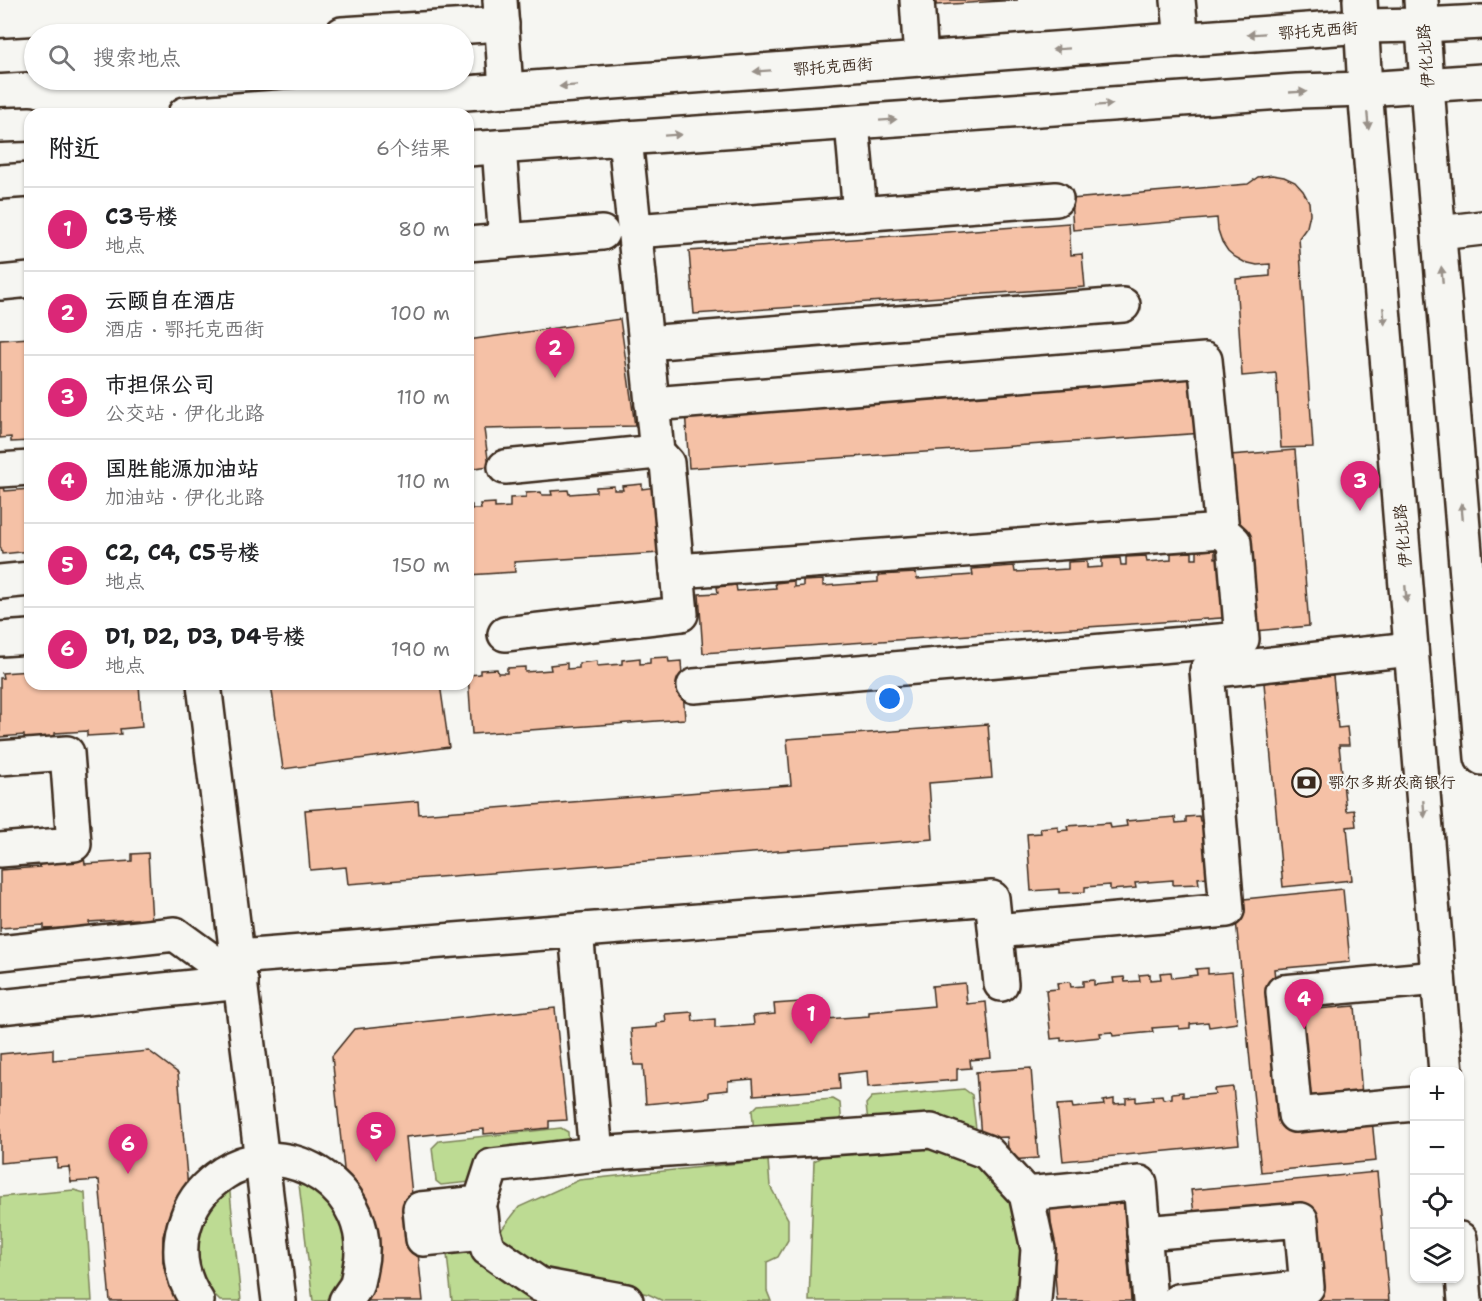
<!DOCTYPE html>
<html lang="zh">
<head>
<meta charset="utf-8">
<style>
  :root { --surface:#fff; --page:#f2f2f2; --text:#202124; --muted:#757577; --line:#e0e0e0; --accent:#db2777 }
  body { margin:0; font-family:"Shantell Sans","LXGW WenKai TC",sans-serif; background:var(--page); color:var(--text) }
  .controls { position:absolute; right:18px; bottom:18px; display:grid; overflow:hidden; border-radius:12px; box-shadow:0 2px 4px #0004 }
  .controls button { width:54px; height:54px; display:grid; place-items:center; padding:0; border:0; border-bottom:2px solid var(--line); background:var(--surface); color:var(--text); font:30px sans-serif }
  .you { position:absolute; left:890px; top:699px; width:21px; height:21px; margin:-15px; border:4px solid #fff; border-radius:50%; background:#1a73e8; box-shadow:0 0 0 9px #1a73e833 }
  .badge { display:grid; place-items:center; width:39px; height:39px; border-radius:50%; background:var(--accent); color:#fff; font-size:20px; font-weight:700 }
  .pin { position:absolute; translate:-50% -50px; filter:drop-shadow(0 2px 3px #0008) }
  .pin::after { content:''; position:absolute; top:32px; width:21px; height:18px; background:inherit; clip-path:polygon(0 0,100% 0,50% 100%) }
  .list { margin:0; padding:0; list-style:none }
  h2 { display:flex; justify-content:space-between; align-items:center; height:78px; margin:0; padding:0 24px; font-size:26px }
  h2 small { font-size:20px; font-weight:400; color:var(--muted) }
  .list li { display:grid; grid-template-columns:39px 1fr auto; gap:18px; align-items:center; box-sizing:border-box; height:84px; padding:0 24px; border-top:2px solid var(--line) }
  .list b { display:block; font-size:22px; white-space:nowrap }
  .list p { margin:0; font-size:20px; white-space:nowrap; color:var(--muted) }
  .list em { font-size:20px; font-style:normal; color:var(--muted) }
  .icon { flex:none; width:33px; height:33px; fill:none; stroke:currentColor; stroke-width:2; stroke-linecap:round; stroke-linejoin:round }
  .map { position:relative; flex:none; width:1482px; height:1301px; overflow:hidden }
  .search { position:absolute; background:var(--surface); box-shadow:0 2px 4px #0004; left:24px; top:24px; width:450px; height:66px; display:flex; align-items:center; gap:15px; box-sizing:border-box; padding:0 21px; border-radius:33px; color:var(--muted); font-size:22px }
  .panel { position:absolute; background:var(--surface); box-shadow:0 2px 4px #0004; left:24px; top:108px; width:450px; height:582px; border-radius:18px }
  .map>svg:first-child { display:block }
</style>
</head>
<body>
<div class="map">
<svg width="1482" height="1301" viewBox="0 0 1482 1301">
  <rect width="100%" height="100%" fill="#f6f6f2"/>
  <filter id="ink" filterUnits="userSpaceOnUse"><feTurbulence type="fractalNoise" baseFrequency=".0167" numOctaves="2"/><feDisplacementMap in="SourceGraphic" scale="12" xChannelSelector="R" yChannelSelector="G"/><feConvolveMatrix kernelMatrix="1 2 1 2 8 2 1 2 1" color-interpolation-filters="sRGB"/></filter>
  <g filter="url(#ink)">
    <g fill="#bddb93" stroke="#7c8258" stroke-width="1.5">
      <polygon points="964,1089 972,1095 976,1129 972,1136 868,1122 866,1104 872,1097"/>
      <polygon points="833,1099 840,1103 842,1127 754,1132 752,1111 758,1105"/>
      <polygon points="561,1128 568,1132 569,1152 481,1181 441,1185 436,1181 432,1148 439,1141"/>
      <polygon points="926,1138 992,1172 1026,1231 1014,1301 809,1301 814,1161 837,1148"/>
      <polygon points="768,1160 770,1186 788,1219 788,1240 778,1257 767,1262 767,1291 771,1301 663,1301 648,1294 540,1271 496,1237 519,1207 579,1180"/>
      <polygon points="298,1176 333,1200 349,1239 342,1280 330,1296 325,1301 313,1301"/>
      <polygon points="229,1183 241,1301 220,1301 209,1290 199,1273 194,1252 201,1213"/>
      <polygon points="74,1190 85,1193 92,1301 0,1301 0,1197"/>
      <polygon points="478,1241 573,1301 452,1301 446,1245"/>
    </g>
    <g fill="#f5c1a6" stroke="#3b2a1e" stroke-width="1.5">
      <polygon points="936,0 1018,0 936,5"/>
      <polygon points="1272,175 1284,177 1295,182 1303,191 1309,202 1310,214 1307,227 1299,238 1313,447 1281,448 1276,373 1242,376 1236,279 1270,276 1270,264 1257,265 1244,262 1235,257 1228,251 1222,242 1218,230 1217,218 1073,230 1071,199 1248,184 1258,177"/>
      <polygon points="1069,223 1071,255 1082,254 1085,287 694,314 689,251"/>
      <polygon points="620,319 635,426 484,429 489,466 468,469 468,340"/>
      <polygon points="30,338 30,441 11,442 11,437 0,438 0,340"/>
      <polygon points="1199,369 1204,433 689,468 685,410"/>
      <polygon points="1295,450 1309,626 1244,632 1230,455"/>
      <polygon points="642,484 642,489 656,487 660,553 514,562 515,572 468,575 468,505 472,505 472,509 481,509 480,504 495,503 495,508 510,507 510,498 526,497 526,493 541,492 542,495 552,495 551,491 568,490 569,494 596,492 596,487 614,486 614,490 623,490 622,486"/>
      <polygon points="0,487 4,487 5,491 30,489 30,551 2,554 1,548 0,548"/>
      <polygon points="1215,550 1215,558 1232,556 1236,617 703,653 699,594 718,593 717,587 736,585 737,591 776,588 775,583 794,581 794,587 803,586 803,581 823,580 823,586 878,582 878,575 916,573 917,579 973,575 972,569 1014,566 1015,572 1068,569 1068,562 1087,561 1087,568 1102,567 1102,559 1120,558 1121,565 1126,565 1126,557 1146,556 1147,562 1171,560 1171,553 1192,552 1192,559 1197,559 1197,551"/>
      <polygon points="668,657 669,662 681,661 685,719 472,734 468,675 480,674 480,670 497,669 498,673 507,673 507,668 525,667 525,672 551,670 550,665 567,663 567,669 579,668 579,663 597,661 597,666 622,664 622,660 640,658 640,664 650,663 650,658"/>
      <polygon points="30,671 30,684 139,684 142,727 120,729 121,734 87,736 87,731 55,733 55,738 24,740 24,735 0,737 0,678 3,678 2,673"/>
      <polygon points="1333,676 1338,728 1347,727 1349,745 1339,745 1346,811 1354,810 1356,826 1347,827 1352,880 1283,887 1264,683"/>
      <polygon points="271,684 440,684 449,747 283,769"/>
      <polygon points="988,724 992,778 929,783 933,839 348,884 346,867 310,870 305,810 418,801 419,814 791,785 787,739"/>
      <polygon points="1199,816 1200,821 1214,820 1219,876 1198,878 1199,884 1173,885 1173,880 1135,883 1136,888 1110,890 1110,885 1085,887 1085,892 1059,893 1059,889 1031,891 1027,834 1041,833 1040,828 1058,826 1058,831 1068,830 1067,826 1110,823 1111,828 1127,826 1126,821 1175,817 1176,823 1186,822 1186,817"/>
      <polygon points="148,853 152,922 138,923 137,919 89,922 89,927 44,929 44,925 0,928 0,932 0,870 40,867 39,861 84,857 85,864 132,861 132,854"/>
      <polygon points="1343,889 1350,962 1274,969 1290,1128 1372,1119 1376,1161 1261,1172 1234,900"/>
      <polygon points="1208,968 1208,974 1232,972 1237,1023 1209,1027 1208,1022 1190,1024 1190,1028 1179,1029 1179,1026 1152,1028 1153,1032 1113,1036 1112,1032 1100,1033 1101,1037 1061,1041 1061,1038 1051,1039 1046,990 1058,989 1057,983 1070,982 1071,987 1083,986 1083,981 1094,980 1094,985 1114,983 1113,978 1124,977 1125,982 1140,981 1139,975 1150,974 1150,980 1161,979 1160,973 1171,972 1172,978 1197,975 1196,969"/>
      <polygon points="965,983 967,1004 986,1002 991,1058 970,1060 971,1068 957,1069 957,1080 868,1087 867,1071 839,1074 840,1089 754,1095 753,1079 728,1081 728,1090 709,1092 709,1098 646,1104 643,1065 634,1065 631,1029 657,1027 657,1023 666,1022 665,1014 692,1012 693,1021 715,1019 715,1028 754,1025 753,1016 775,1014 774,1004 801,1002 802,1012 825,1010 826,1019 869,1016 869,1012 934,1006 932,986"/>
      <polygon points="1355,1006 1362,1096 1297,1102 1291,1011"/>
      <polygon points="555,1008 567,1120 549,1121 549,1128 484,1134 484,1129 406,1137 423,1301 358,1301 332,1056 354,1029"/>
      <polygon points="53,1049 53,1060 149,1051 178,1073 188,1189 172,1211 163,1236 163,1262 169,1287 178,1301 110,1301 99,1180 71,1182 69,1167 57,1168 57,1158 0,1163 0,1054"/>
      <polygon points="1031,1068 1038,1158 1009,1160 1007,1137 981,1138 976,1072"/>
      <polygon points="1233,1087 1239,1144 1063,1161 1057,1105 1072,1104 1073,1108 1104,1105 1103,1101 1114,1099 1114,1104 1126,1103 1126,1098 1136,1097 1136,1102 1153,1100 1152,1096 1162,1095 1163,1099 1172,1098 1172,1093 1183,1092 1183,1097 1215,1094 1214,1089"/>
      <polygon points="1377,1172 1389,1301 1248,1301 1322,1290 1314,1210 1195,1221 1191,1190"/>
      <polygon points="1124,1203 1131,1301 1057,1301 1050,1208"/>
    </g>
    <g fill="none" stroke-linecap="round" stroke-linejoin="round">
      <defs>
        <g id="minor">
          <polyline points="500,0 506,90"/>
          <polyline points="917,0 921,59"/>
          <polyline points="1178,0 1182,40"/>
          <polyline points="1360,0 1365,89 1446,1072"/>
          <polyline points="1421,0 1431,140 1482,758"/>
          <polyline points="342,34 502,24"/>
          <polyline points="0,56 34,54"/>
          <polyline points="852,123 860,214"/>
          <polyline points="499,147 506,241"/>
          <polyline points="634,231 1056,199"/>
          <polyline points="1439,233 1482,228"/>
          <polyline points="468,244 602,233"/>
          <polyline points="0,283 30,280"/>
          <polyline points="646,343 1123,305"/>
          <polyline points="652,404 1205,360 1222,531 677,571"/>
          <polyline points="505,467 657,452 625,138"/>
          <polyline points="0,470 30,468"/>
          <polyline points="0,582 30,579"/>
          <polyline points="505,634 681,614 667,463 657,452"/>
          <polyline points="0,639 30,637"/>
          <polyline points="204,684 279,1301"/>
          <polyline points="694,686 1242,639 1234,542 1222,531"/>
          <polyline points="0,758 67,753 74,844 0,850"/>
          <polyline points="996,931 1227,910 1207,671 1411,649"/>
          <polyline points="0,953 175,934 241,982"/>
          <polyline points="238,957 992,898 1001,984"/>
          <polyline points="0,1007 241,982"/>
          <polyline points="1414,1104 1295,1115 1283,992 1438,978"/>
          <polyline points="596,1154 931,1131 987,1152 1026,1194 1038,1249 1034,1301"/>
          <polyline points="1026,1194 1140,1183 1150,1301"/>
          <polyline points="481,1213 483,1233 488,1249 540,1285 626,1301"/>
          <polyline points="483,1233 423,1239 420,1209 480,1203 492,1166 596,1154 576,931"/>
          <polyline points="1144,1233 1301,1220 1307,1287 1178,1301"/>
          <polyline points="1460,1239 1465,1301"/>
          <path d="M197,1301c-17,-25 -21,-54 -10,-83 7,-20 19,-33 37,-45 65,-42 153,19 136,95 -1,5 -2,12 -4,18 -3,5 -7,10 -10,15"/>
        </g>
        <g id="major">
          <polyline points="185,114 1362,26 1423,25 1482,22"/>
          <polyline points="0,125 30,124"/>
          <polyline points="468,149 1297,91 1365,89 1482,81"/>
          <polyline points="0,182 30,180"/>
        </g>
      </defs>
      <use href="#minor" stroke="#3b2a1e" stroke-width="38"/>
      <use href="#major" stroke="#3b2a1e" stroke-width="38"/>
      <use href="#minor" stroke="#f6f6f2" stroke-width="33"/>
      <use href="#major" stroke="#f6f6f2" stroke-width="33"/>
    </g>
    <defs><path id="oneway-solid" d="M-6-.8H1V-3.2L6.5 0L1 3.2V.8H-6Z" transform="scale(1.5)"/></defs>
    <g fill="#989088">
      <use href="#oneway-solid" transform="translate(1256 34) rotate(176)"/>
      <use href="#oneway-solid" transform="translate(1061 49) rotate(176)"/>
      <use href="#oneway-solid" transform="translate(762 71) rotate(176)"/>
      <use href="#oneway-solid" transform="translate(568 86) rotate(176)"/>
      <use href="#oneway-solid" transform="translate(1298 92) rotate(-3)"/>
      <use href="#oneway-solid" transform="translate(1104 105) rotate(-4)"/>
      <use href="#oneway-solid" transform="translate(888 120) rotate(-4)"/>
      <use href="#oneway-solid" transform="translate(1368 121) rotate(85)"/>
      <use href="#oneway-solid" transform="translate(673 135) rotate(-4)"/>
      <use href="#oneway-solid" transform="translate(1442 275) rotate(-95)"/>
      <use href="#oneway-solid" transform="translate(1384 316) rotate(85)"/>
      <use href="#oneway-solid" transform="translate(1462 511) rotate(-95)"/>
      <use href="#oneway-solid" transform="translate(1406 594) rotate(85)"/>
      <use href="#oneway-solid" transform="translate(1424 809) rotate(85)"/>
    </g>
  </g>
  <defs>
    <symbol id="bank-ring" viewBox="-11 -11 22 22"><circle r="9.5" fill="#f6f6f2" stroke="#3b2a1e" stroke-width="1.5"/><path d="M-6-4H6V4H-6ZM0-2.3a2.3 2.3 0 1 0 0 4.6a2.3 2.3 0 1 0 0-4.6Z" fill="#3b2a1e"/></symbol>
  </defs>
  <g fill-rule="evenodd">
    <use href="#bank-ring" x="1290" y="766" width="33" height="33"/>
  </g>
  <g text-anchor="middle" stroke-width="4.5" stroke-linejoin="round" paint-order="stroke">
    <g font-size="16" fill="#3b2a1e" stroke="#f6f6f2">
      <text transform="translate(1318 30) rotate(-4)" y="6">鄂托克西街</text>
      <text transform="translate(1425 56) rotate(-94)" y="6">伊化北路</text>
      <text transform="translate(833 66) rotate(-4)" y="6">鄂托克西街</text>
      <text transform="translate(1402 536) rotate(-95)" y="6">伊化北路</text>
    </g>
    <g font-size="16" fill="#3b2a1e" stroke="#f6f6f2" text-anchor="start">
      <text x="1328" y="788">鄂尔多斯农商银行</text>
    </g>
  </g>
</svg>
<div class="controls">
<button>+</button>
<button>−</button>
<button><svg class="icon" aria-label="locate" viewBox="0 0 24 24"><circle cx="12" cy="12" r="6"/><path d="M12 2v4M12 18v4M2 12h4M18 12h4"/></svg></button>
<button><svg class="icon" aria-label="layers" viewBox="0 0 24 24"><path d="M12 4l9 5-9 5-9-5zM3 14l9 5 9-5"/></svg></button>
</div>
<div class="you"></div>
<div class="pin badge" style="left:811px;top:1044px">1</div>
<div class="pin badge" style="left:555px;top:378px">2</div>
<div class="pin badge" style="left:1360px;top:511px">3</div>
<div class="pin badge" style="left:1304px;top:1029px">4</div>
<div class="pin badge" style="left:376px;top:1162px">5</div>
<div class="pin badge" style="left:128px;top:1174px">6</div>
<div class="search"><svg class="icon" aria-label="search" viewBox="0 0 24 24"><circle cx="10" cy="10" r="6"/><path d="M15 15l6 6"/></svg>搜索地点</div>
<section class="panel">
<h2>附近<small>6个结果</small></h2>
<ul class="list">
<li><span class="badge">1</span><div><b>C3号楼</b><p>地点</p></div><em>80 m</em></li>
<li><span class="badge">2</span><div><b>云颐自在酒店</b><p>酒店 · 鄂托克西街</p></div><em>100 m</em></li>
<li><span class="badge">3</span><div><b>市担保公司</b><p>公交站 · 伊化北路</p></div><em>110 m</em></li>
<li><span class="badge">4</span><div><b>国胜能源加油站</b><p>加油站 · 伊化北路</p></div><em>110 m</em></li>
<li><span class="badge">5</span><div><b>C2, C4, C5号楼</b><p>地点</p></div><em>150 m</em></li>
<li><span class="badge">6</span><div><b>D1, D2, D3, D4号楼</b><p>地点</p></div><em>190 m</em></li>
</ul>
</section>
</div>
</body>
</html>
